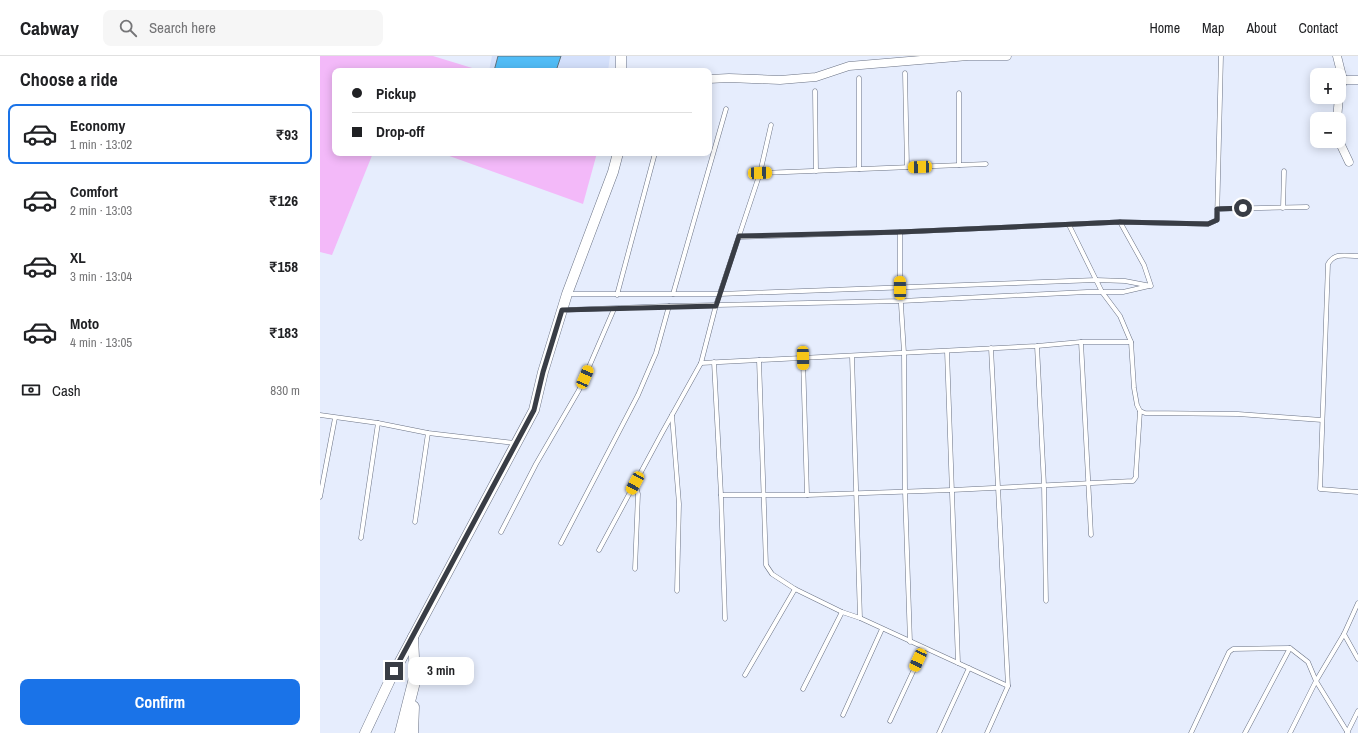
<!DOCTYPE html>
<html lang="en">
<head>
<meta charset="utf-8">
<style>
	:root { --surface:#fff; --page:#f6f6f6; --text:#202124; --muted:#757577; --line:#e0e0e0; --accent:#1a73e8 }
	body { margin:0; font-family:"Archivo Narrow",sans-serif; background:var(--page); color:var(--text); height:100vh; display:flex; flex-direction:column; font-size:15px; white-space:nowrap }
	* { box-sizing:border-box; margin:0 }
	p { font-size:13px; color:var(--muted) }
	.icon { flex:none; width:22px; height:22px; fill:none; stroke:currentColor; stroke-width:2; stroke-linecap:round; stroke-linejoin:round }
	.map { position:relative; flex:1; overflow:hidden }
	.panel { display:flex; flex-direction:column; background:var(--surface); width:320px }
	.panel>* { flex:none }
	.banner { position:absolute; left:12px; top:12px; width:380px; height:88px; border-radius:8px; box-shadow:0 2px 10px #0003; display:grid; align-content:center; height:88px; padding:0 20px; background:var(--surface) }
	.fabs { position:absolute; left:990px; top:12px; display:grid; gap:8px }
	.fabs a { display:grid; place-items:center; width:36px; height:36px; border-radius:8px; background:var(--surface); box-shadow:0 2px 10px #0003; font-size:20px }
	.end { position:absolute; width:18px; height:18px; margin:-9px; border:5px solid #393d45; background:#fff; box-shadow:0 0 0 2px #fff }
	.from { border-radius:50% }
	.bubble { position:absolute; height:28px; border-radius:8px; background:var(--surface); box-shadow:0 2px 10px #0003; font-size:13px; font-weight:800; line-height:28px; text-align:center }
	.car { position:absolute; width:12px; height:24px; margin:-12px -6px; border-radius:5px; box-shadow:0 0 3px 1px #0007; background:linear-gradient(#f5c518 24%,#345 0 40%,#f5c518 0 76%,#345 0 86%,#f5c518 0) }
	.banner b { display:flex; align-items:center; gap:14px; height:38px; font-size:15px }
	.banner b+b { border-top:1px solid var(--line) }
	.banner i { width:10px; height:10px; background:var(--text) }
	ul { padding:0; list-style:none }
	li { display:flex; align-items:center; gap:12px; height:60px; margin:0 8px 6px; padding:0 12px; border:2px solid transparent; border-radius:8px }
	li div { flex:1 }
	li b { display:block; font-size:15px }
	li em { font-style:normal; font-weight:800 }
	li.on { border-color:var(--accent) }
	li>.icon { width:36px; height:36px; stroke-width:1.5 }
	h2 { padding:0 20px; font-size:18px; line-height:48px }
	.pay { display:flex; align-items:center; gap:10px; height:44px; padding:0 20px; font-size:15px }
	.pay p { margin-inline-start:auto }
	.cta { display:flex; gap:8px; margin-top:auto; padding:8px 20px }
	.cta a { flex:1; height:46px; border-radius:8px; background:var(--accent); color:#fff; font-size:16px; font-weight:800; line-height:46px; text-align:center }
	header { display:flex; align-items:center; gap:24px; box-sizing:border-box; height:56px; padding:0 20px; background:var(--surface); border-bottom:1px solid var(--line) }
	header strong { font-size:19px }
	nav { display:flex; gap:22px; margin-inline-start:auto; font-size:14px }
	.search { width:280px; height:36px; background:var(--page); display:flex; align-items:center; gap:10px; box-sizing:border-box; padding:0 14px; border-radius:8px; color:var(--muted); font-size:15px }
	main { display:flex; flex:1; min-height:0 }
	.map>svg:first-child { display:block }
</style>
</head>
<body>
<header>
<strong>Cabway</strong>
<div class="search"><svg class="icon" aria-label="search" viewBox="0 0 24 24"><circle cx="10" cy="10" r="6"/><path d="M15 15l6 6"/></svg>Search here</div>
<nav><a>Home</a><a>Map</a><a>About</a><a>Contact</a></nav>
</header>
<main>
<section class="panel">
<h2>Choose a ride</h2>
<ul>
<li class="on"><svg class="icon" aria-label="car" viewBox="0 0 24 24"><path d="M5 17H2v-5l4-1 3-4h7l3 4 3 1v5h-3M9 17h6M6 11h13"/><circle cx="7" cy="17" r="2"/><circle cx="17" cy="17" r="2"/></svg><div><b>Economy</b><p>1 min · 13:02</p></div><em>₹93</em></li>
<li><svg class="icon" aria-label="car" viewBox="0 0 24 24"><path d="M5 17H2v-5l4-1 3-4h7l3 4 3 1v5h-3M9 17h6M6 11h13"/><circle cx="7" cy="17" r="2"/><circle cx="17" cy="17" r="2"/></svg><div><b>Comfort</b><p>2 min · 13:03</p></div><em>₹126</em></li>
<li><svg class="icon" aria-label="car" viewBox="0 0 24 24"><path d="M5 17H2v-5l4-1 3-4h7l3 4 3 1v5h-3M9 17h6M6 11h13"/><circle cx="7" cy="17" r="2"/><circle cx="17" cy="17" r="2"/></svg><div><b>XL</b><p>3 min · 13:04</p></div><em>₹158</em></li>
<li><svg class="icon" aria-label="car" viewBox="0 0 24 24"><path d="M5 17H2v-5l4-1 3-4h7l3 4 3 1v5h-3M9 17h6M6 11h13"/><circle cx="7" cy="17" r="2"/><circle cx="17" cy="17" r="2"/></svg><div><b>Moto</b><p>4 min · 13:05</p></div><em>₹183</em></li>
</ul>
<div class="pay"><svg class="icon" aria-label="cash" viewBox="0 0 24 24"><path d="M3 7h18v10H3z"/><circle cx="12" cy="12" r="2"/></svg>Cash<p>830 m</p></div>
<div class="cta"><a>Confirm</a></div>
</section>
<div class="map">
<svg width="1038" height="677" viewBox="0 0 1038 677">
	<rect width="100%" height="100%" fill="#e6edfd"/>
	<polygon fill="#d4e0fb" points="172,0 290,0 288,15 169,15"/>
	<g fill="#f3b9f9">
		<polygon points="0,0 113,0 162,15 15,15 15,97 53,97 12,199 0,196"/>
		<polygon points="121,97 277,97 263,148"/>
	</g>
	<polygon fill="#51bcf6" stroke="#5e717c" points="178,0 241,0 236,15 174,15"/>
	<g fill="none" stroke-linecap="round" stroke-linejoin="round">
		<g stroke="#6a7284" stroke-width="5">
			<g id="service">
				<polyline points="585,17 587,111"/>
				<polyline points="539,22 539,113"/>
				<polyline points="495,35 496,115"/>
				<polyline points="639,37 639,109"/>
				<polyline points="440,117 451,69"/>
				<polyline points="963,152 964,115"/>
				<polyline points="897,153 987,151"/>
				<polyline points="749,169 782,236 800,260 811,286 814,332 817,349 820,355 825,357 918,358 1002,364"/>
				<polyline points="580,176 580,232 584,297 585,435 590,586"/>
				<polyline points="419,181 580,176 800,166 888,168 897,164 901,0"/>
				<path d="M1038,200C1025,200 1015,196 1008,208L1000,433L1038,436"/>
				<polyline points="247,238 400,238 776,224 805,225 831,230 824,209 800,166"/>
				<polyline points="353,238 406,53"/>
				<polyline points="297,239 335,97"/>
				<polyline points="243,254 349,250 581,245 767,236 803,236 829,230"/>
				<polyline points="761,286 771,479"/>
				<polyline points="717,290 724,429 726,545"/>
				<polyline points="627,295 638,607"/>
				<polyline points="532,300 540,562"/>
				<polyline points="483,302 487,439"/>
				<polyline points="439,304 446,509 452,518 475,533 522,556 540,562 688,630"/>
				<polyline points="394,306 401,439 487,439 632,434 813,425 816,421 816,416 820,355"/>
				<polyline points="381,307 396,249 440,117 666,108"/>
				<polyline points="0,359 58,367 108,377 195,387"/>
				<polyline points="352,359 359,448 357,535"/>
				<polyline points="401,439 405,563"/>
				<polyline points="0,441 15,362"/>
				<polyline points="95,466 108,377"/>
				<polyline points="181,476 216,408 259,334 294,253"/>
				<polyline points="41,482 58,367"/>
				<polyline points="241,487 318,339 336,297 349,250"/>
				<polyline points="279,494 342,377 381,307 717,290 761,286 811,286"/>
				<polyline points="315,513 318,438 315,427"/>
				<polyline points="1024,578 1038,603"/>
				<polyline points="425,619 475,533"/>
				<polyline points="483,633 522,556"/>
				<polyline points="523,659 562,573"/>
				<polyline points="570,665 604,592"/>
				<polyline points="619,677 649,612"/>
				<polyline points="667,677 688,630 671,292"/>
				<polyline points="871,677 909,596 913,593 970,592 988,606 996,625 1028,677"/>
				<polyline points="925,677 970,592"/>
				<polyline points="970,677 996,625 1024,578 1038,547"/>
				<polyline points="1027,677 1038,655"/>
			</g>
		</g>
		<g stroke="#6a7284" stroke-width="9">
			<g id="minor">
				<polyline points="1017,0 1023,24 1019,40"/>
				<polyline points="389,23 409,22 460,24 496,21 529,10 648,0 687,0"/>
				<polyline points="1023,24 1038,24"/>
				<polyline points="1017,63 1019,41"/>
				<polyline points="1019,85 1029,106"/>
			</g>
		</g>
		<g stroke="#6a7284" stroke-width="11">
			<g id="tertiary">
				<polyline points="301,0 301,15"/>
				<polyline points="93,581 95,622"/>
				<polyline points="45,677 69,626 214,354 223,316 247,238 293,116 298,97"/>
			</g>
		</g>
		<g stroke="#6a7284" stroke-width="13">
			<g id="secondary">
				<polyline points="81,677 95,622"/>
				<polyline points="92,677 93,651"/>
			</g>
		</g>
		<use href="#service" stroke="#fff" stroke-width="4"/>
		<use href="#minor" stroke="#fff" stroke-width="8"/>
		<use href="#tertiary" stroke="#fff" stroke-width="10"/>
		<use href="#secondary" stroke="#fff" stroke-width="12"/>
	</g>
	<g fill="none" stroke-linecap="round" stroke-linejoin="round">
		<polyline stroke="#393d45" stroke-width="5" points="74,615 214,354 223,316 242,254 396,250 419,180 580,176 800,166 888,168 897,164 897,153 923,152"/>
	</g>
</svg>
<div class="fabs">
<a>+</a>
<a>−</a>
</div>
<i class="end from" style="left:923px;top:152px"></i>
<i class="end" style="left:74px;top:615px"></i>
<div class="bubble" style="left:88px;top:601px;width:66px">3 min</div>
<i class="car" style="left:600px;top:111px;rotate:268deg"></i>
<i class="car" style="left:440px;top:117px;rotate:88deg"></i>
<i class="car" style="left:580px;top:232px;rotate:359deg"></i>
<i class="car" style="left:483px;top:302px;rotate:179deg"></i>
<i class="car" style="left:265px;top:321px;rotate:23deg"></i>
<i class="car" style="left:315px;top:427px;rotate:208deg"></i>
<i class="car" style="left:598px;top:604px;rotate:205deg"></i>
<div class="banner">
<b><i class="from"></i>Pickup</b>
<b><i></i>Drop-off</b>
</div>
</div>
</main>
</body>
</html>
